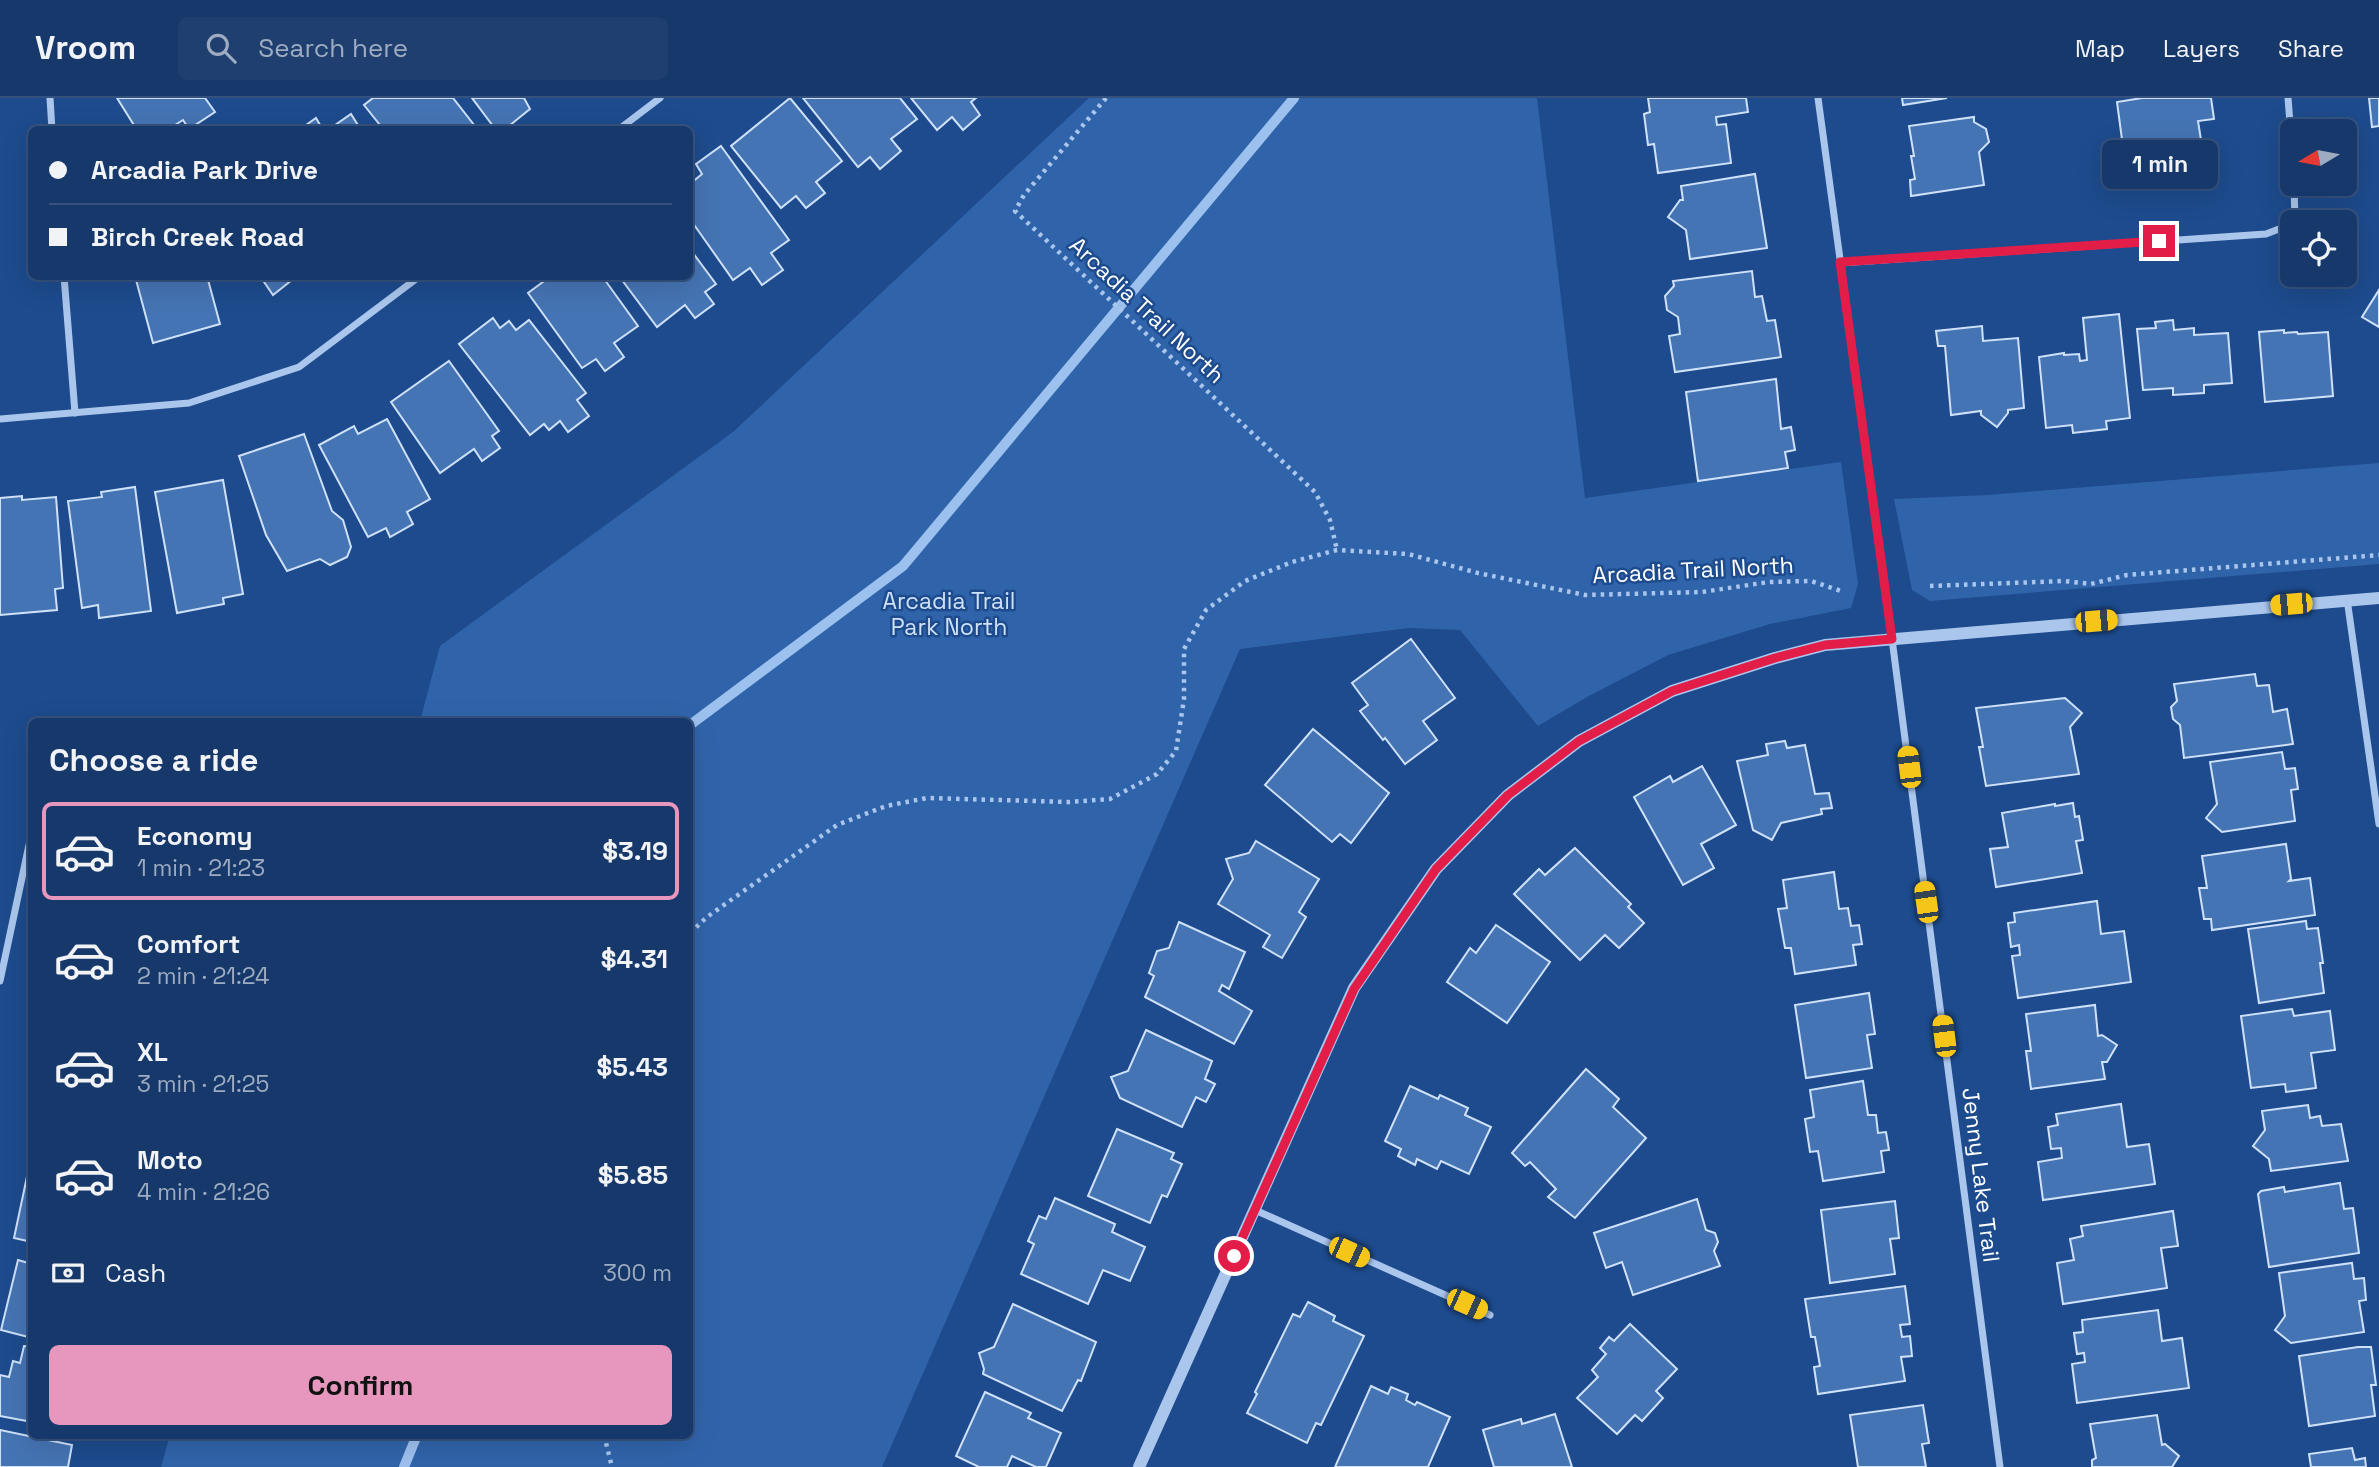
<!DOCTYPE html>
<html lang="en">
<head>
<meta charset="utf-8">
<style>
	:root { --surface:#16386a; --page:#1f3f70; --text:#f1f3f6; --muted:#9eacc1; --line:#35527e; --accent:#e797bd }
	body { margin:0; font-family:"Space Grotesk",sans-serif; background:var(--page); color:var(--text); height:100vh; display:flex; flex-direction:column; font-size:26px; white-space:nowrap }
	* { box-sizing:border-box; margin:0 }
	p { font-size:23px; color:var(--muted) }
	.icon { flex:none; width:38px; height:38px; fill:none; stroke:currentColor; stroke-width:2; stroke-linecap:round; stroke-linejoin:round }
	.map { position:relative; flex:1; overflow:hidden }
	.panel { position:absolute; left:28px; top:620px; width:665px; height:721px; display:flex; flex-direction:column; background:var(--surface); border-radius:10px; box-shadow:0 7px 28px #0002,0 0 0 2px var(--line) }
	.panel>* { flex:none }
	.guide { position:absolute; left:28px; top:28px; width:665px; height:154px; border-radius:10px; box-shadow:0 7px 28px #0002,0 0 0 2px var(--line); display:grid; align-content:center; height:154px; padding:0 21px; background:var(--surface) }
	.needle { width:46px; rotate:260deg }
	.tools { position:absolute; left:2280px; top:21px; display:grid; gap:14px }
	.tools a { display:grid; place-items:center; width:77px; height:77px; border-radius:10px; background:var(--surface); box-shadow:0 7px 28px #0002,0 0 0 2px var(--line); font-size:35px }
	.end { position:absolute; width:32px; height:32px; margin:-16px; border:9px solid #e11d48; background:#fff; box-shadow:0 0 0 4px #fff }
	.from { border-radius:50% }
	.bubble { position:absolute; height:49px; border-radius:10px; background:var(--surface); box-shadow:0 7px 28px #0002,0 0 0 2px var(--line); font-size:23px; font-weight:700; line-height:49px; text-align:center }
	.car { position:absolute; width:21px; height:42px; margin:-21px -10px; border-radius:9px; box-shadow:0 0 5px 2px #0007; background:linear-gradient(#f5c518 24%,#345 0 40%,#f5c518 0 76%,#345 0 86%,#f5c518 0) }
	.guide b { display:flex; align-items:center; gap:24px; height:66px; font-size:26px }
	.guide b+b { border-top:2px solid var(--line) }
	.guide i { width:18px; height:18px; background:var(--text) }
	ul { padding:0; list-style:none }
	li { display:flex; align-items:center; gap:21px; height:98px; margin:0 14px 10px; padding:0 7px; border:4px solid transparent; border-radius:10px }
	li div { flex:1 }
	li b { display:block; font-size:26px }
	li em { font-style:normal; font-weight:700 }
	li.selected { border-color:var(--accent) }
	li>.icon { width:63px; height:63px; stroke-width:1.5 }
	h2 { padding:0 21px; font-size:32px; line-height:84px }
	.pay { display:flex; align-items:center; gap:18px; height:77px; padding:0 21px; font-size:26px }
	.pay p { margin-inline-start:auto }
	.primary-button { display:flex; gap:14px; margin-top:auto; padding:14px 21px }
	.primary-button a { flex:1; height:80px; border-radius:10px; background:var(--accent); color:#111; font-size:28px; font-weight:700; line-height:80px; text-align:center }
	header { display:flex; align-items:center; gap:42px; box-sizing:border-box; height:98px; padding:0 35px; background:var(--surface); border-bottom:2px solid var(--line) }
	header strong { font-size:33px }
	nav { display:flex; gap:38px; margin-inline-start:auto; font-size:24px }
	.search { width:490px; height:63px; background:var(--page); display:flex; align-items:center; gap:18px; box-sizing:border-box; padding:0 24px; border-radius:10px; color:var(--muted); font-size:26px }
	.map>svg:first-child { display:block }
</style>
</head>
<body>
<header>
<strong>Vroom</strong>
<div class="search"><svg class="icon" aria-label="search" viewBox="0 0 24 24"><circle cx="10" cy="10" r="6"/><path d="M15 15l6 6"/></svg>Search here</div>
<nav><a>Map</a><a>Layers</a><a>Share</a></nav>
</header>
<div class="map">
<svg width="2379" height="1369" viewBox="0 0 2379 1369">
	<rect width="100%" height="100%" fill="#1d4b8d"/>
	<g fill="#3064aa">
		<polygon points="1089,0 1537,0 1585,400 1841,364 1858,486 1851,510 1770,526 1668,557 1587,599 1538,628 1460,532 1409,530 1240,551 882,1369 161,1369 170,1337 690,1337 690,623 420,623 440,548 733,334"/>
		<polygon points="2379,365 2379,466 1930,503 1912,492 1894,401 1988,397"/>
	</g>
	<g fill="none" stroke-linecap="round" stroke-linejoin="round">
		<g stroke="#9dc1ef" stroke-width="10">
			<polyline points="690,627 903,468 1294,0"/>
			<polyline points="404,1369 417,1337"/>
		</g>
	</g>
	<g fill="#4574b4" stroke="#cfe1f9" stroke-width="2">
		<polygon points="117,0 205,0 215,14 189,31 183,22 167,32 137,32"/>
		<polygon points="373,0 453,0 478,32 384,32 364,7"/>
		<polygon points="472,0 524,0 530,11 504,32 496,32"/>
		<polygon points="790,0 842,63 816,84 825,95 806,110 796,98 781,110 731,48"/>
		<polygon points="803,0 900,0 917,21 891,41 901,53 880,71 870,59 858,69"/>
		<polygon points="911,0 976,0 971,4 980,17 963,32 952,19 937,32"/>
		<polygon points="1648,0 1746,0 1748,14 1716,19 1717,27 1726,26 1731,65 1658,75 1654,46 1648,47 1644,16 1650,14"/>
		<polygon points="1902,0 1947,0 1903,7"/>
		<polygon points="2142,0 2211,0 2214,21 2198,23 2201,42 2197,43 2201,69 2127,79 2117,4"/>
		<polygon points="2369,0 2379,0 2379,28 2372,29"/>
		<polygon points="351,16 361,32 328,32"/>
		<polygon points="1974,19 1974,24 1986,31 1989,44 1979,54 1984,87 1911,98 1910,82 1915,81 1911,58 1914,58 1909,28"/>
		<polygon points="316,20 323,32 299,32"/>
		<polygon points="721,48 789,142 771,155 783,172 762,187 750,170 733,182 690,121 690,86 702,76 696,66"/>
		<polygon points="1755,76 1767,150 1690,161 1686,132 1668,119 1680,102 1683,102 1681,88"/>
		<polygon points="690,151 716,186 705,194 714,206 695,220 685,207 657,229 619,178 690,178"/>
		<polygon points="1752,173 1755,199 1762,198 1767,223 1775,222 1781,259 1675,274 1669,238 1680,236 1678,219 1667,212 1665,198 1674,188 1673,183"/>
		<polygon points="135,178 207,178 220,226 153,245"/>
		<polygon points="260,178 297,178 273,197"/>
		<polygon points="551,178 602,178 638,228 614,245 624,259 605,273 596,261 582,270 528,195"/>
		<polygon points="2379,192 2379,229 2362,219"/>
		<polygon points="2119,216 2130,320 2106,323 2107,331 2073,335 2072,327 2046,330 2039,259 2064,255 2064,257 2079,256 2080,263 2087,262 2083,220"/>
		<polygon points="493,220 500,230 509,223 516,232 529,222 586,295 577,302 589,318 568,334 560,323 549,332 544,326 530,337 459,246"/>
		<polygon points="2173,222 2174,232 2194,230 2194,237 2228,235 2232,285 2204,287 2204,295 2173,297 2173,290 2143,292 2137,231 2156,230 2155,224"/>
		<polygon points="1982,228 1983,243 2018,240 2024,310 2008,312 2008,315 1997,329 1981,317 1981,313 1951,317 1945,248 1938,248 1936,233"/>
		<polygon points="2284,232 2284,235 2297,234 2298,236 2328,234 2333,298 2265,304 2259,234"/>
		<polygon points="449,263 499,333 492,338 500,350 482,363 474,351 440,375 391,304"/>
		<polygon points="1776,281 1781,331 1791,329 1795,352 1785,354 1788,370 1698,383 1686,294"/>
		<polygon points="387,321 430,401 407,414 413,426 390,439 386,430 368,439 319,347 354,328 358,336"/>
		<polygon points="304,336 332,413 343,422 351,449 347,459 330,467 320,461 287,473 266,437 239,358"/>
		<polygon points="223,382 243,496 223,500 224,506 177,515 155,394"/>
		<polygon points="135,389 151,513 99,520 98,507 82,510 68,403 102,399 101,394"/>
		<polygon points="22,398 22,402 56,399 63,490 55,491 57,512 0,517 0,400"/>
		<polygon points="1411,541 1455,600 1423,623 1437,642 1405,666 1385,640 1383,642 1360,613 1368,607 1352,585"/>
		<polygon points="2255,576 2257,588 2269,587 2273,614 2287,611 2293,646 2184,660 2180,627 2173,621 2171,609 2177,603 2174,586"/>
		<polygon points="2065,600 2082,615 2070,629 2079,676 1986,688 1979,649 1983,649 1976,610"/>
		<polygon points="1313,631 1389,695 1351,745 1340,736 1332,744 1265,687"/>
		<polygon points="1785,643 1787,650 1805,647 1815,696 1829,695 1832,710 1821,711 1822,716 1781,725 1772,742 1753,732 1737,663 1768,657 1766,646"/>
		<polygon points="2282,654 2285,671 2295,670 2298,691 2291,692 2295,723 2222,734 2206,720 2217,706 2210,664"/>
		<polygon points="1702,668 1736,727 1701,746 1714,770 1683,787 1634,699 1670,678 1673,684"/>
		<polygon points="2073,705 2075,719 2079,718 2083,742 2076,743 2082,775 1996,789 1990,751 2008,749 2002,715 2055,706 2055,708"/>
		<polygon points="1256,743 1319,781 1299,814 1306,819 1282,860 1263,849 1270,837 1218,806 1233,781 1226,761 1249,755"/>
		<polygon points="2286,746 2291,781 2289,783 2310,780 2315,817 2212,832 2211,821 2204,821 2199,790 2207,790 2202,758"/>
		<polygon points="1575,750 1631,806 1628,809 1644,825 1619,850 1605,837 1580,862 1514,796 1539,771 1545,777"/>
		<polygon points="1834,774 1839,811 1848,810 1851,828 1859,827 1862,846 1853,847 1856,867 1795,876 1791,850 1785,850 1778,811 1787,810 1783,782"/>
		<polygon points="2097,803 2101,836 2124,833 2131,884 2018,900 2012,858 2020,857 2019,847 2011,849 2008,825 2015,824 2014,815"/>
		<polygon points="2306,823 2307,831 2318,830 2323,865 2320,865 2324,895 2259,905 2248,831"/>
		<polygon points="1179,824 1245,854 1229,891 1222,887 1219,893 1252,913 1234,946 1145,899 1154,878 1149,875 1157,853 1169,850"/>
		<polygon points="1496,827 1550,864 1507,925 1447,884 1470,850 1476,855"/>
		<polygon points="1869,895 1875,936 1867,937 1872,970 1806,980 1795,907"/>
		<polygon points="2095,907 2098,938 2102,937 2117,947 2107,964 2102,964 2105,981 2031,991 2026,953 2031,953 2026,916"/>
		<polygon points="2292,911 2294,918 2330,913 2335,952 2311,955 2316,990 2286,994 2285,986 2251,990 2241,918"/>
		<polygon points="1146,932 1212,963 1205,981 1215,986 1206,1004 1196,999 1182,1029 1120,1000 1111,979 1128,973"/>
		<polygon points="1586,971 1619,1001 1613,1009 1646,1040 1575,1120 1548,1099 1556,1091 1530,1064 1525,1068 1512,1055"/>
		<polygon points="1863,983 1868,1017 1876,1017 1878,1035 1886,1034 1889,1052 1881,1053 1884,1074 1823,1083 1818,1053 1810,1054 1805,1021 1814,1019 1810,992"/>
		<polygon points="1410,988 1438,1001 1440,997 1468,1010 1465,1017 1491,1029 1469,1076 1441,1063 1437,1071 1417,1061 1415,1067 1398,1058 1401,1051 1385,1043"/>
		<polygon points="2121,1006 2127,1049 2149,1046 2155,1086 2043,1102 2038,1064 2062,1060 2061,1050 2051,1051 2048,1029 2058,1027 2056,1016"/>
		<polygon points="2308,1007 2310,1020 2320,1018 2322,1028 2341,1026 2348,1063 2271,1073 2269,1061 2253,1048 2265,1032 2262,1013"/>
		<polygon points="1117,1031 1174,1055 1171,1061 1182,1066 1167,1099 1162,1097 1150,1125 1088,1098"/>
		<polygon points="29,1069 32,1070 32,1144 14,1140"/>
		<polygon points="2340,1085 2344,1111 2353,1110 2359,1155 2269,1169 2258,1096 2261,1093 2284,1089 2285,1094"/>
		<polygon points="1055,1100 1115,1126 1112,1134 1145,1149 1130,1183 1103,1172 1088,1206 1021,1176 1034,1146 1028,1143 1039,1118 1046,1121"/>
		<polygon points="1697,1101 1706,1132 1715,1135 1718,1144 1714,1153 1720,1168 1633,1197 1622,1164 1606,1170 1594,1135"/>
		<polygon points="1895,1103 1899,1140 1890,1141 1895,1176 1830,1185 1821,1112"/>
		<polygon points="2173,1113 2178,1148 2161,1150 2167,1190 2063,1206 2057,1165 2074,1162 2070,1141 2083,1138 2081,1128"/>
		<polygon points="18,1162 32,1166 32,1240 1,1232"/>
		<polygon points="2352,1165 2354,1181 2364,1180 2366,1202 2359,1203 2364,1234 2291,1245 2275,1232 2285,1218 2279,1175"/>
		<polygon points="1905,1188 1910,1226 1900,1227 1902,1239 1910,1238 1912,1258 1901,1259 1905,1283 1818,1296 1814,1269 1820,1268 1815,1239 1811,1239 1805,1201"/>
		<polygon points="1308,1204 1335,1218 1333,1223 1364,1238 1321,1327 1316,1325 1307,1345 1247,1315 1257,1296 1255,1294 1293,1216 1300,1219"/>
		<polygon points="1013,1206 1096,1244 1081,1283 1078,1282 1062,1313 983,1276 984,1271 979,1255 994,1249"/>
		<polygon points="2158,1212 2162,1243 2182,1240 2189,1290 2077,1305 2072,1266 2085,1264 2084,1255 2077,1256 2074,1235 2083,1234 2082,1222"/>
		<polygon points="1630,1226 1677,1271 1656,1293 1663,1300 1642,1323 1635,1317 1617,1336 1577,1300 1598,1279 1592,1272 1606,1256 1600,1250 1609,1239 1614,1243"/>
		<polygon points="24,1248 32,1249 32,1324 0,1318 0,1277 9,1279 13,1263 20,1265"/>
		<polygon points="2358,1249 2371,1249 2376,1287 2371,1287 2375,1318 2309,1328 2299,1258"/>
		<polygon points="1371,1288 1388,1296 1391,1289 1408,1296 1406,1302 1415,1307 1417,1304 1450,1319 1428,1369 1335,1369"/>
		<polygon points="985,1294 1031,1315 1028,1320 1061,1335 1046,1369 1036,1369 1012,1358 1007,1369 979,1369 956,1358"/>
		<polygon points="1923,1307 1929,1345 1922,1346 1926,1369 1858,1369 1850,1317"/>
		<polygon points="1555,1316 1572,1369 1494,1369 1483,1332 1521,1321 1522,1326"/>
		<polygon points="2157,1317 2162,1347 2165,1346 2179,1358 2172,1369 2092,1369 2092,1362 2096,1360 2090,1326"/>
		<polygon points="0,1332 72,1347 68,1369 0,1369"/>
		<polygon points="2352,1350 2355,1362 2365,1360 2366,1369 2311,1369 2309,1356"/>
	</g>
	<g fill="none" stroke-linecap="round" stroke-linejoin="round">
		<g stroke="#aac6ed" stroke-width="4.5" stroke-dasharray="3.5 5" stroke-linecap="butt">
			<polyline points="1106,0 1024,97 1015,113 1315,394 1330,422 1337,452"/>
			<polyline points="1930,488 2064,483 2091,486 2127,477 2379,457"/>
			<polyline points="690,835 707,819 837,727 886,708 927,700 1069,704 1110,701 1157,676 1176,653 1184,601 1184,551 1206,512 1245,483 1292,464 1337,452 1408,456 1478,475 1585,497 1702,494 1769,484 1811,483 1844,494"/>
			<polyline points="604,1337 612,1369"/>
		</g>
		<g stroke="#aac6ed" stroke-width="7">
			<polyline points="50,0 52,32"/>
			<polyline points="1818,0 1892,541 2000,1369"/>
			<polyline points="2288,0 2292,50"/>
			<polyline points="618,32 660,0"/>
			<polyline points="2294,86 2295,124"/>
			<polyline points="1840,165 2266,136 2292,126"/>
			<polyline points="64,178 75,315"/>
			<polyline points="0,321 189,305 299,269 420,178"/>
			<polyline points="2347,501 2379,726"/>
			<polyline points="0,883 29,747"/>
			<polyline points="1255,1112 1490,1217"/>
		</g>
		<polyline stroke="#aac6ed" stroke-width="12" points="1139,1369 1354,890 1436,771 1508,697 1579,643 1672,593 1775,560 1825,547 2379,500"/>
	</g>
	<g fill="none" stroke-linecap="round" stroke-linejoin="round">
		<polyline stroke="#e11d48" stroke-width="9" points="1234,1158 1354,891 1436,771 1508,697 1579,643 1672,593 1775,560 1825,547 1892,541 1840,164 2159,143"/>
	</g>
	<g text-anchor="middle" stroke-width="5" stroke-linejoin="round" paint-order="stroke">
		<g font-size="23" fill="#fff" stroke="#1d4b8d">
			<text transform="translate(1147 212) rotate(43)" y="8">Arcadia Trail North</text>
			<text transform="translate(1693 472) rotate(-3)" y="8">Arcadia Trail North</text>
			<text transform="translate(1981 1077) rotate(83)" y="8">Jenny Lake Trail</text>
		</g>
		<g font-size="23" fill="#cfe1f9" stroke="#1d4b8d">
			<text x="949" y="511">Arcadia Trail<tspan x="949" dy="26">Park North</tspan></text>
		</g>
	</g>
</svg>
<div class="tools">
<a><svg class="needle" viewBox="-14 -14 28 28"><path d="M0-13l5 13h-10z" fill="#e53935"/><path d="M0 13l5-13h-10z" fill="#9eacc1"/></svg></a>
<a><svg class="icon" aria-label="locate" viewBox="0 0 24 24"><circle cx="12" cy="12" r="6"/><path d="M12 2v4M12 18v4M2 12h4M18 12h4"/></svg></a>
</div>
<i class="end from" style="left:1234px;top:1158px"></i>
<i class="end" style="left:2159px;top:143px"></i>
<div class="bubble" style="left:2102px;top:42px;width:116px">1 min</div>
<i class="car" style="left:2291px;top:506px;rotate:265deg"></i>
<i class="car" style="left:2096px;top:523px;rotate:85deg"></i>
<i class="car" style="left:1909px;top:669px;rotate:353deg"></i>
<i class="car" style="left:1926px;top:804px;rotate:352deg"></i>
<i class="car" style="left:1944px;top:938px;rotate:353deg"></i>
<i class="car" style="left:1349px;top:1154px;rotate:114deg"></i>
<i class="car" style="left:1467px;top:1206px;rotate:114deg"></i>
<div class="guide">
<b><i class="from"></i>Arcadia Park Drive</b>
<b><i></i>Birch Creek Road</b>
</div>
<section class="panel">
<h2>Choose a ride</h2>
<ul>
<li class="selected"><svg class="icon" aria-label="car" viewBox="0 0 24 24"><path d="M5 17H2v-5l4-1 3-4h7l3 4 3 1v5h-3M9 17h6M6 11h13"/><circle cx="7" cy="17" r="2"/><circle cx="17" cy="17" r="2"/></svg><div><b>Economy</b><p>1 min · 21:23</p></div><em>$3.19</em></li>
<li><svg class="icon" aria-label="car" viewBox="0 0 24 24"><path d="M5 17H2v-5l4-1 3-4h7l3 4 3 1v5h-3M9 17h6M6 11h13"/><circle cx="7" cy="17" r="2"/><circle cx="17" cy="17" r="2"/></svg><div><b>Comfort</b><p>2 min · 21:24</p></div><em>$4.31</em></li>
<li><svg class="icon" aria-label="car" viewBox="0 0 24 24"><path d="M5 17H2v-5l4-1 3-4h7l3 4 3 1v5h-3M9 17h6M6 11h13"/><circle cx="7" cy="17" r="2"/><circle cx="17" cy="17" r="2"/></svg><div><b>XL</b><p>3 min · 21:25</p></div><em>$5.43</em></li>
<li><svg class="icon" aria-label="car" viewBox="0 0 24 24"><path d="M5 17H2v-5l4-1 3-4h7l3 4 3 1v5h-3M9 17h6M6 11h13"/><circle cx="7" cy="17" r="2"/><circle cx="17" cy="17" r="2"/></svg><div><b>Moto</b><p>4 min · 21:26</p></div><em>$5.85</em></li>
</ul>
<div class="pay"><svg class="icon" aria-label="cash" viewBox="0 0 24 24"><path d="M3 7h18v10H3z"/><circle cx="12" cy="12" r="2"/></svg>Cash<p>300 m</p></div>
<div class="primary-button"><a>Confirm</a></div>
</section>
</div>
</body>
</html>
